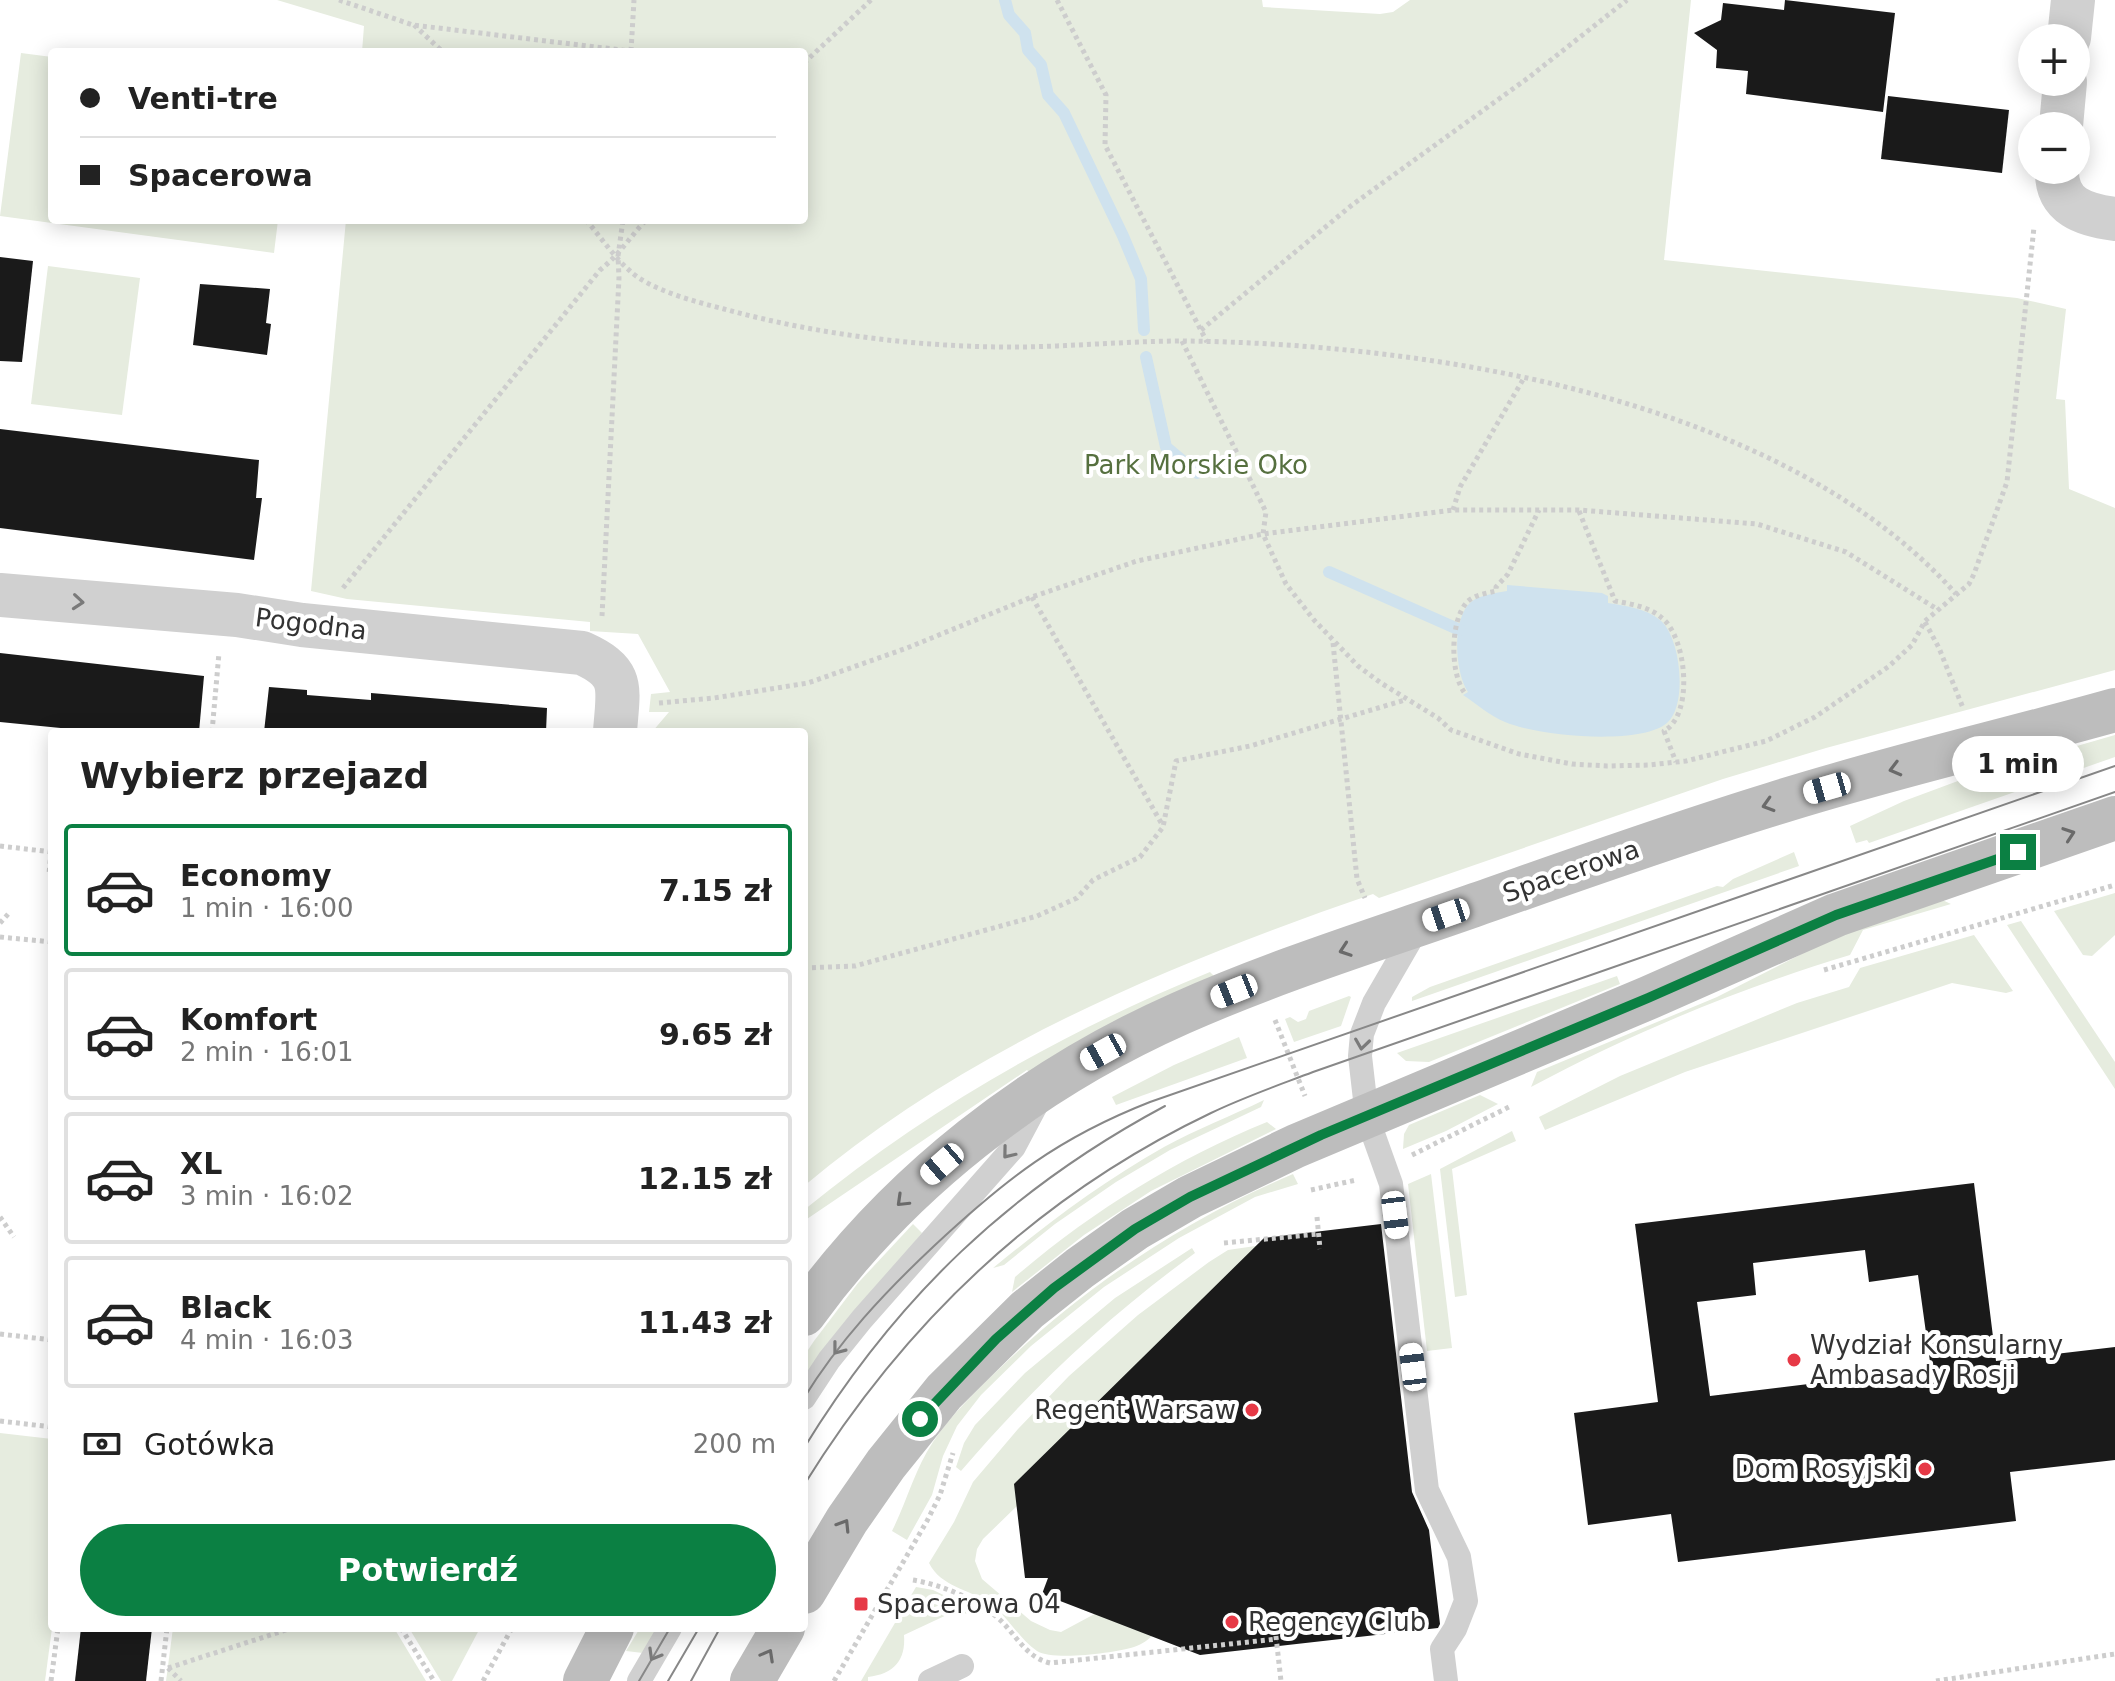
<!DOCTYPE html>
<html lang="pl">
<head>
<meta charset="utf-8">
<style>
	:root { --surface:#fff; --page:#f2f2f2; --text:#222; --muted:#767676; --line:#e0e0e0; --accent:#0b8043 }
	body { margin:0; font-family:"DejaVu Sans",sans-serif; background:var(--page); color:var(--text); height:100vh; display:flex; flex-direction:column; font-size:30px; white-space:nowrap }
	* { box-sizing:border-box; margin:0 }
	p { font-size:26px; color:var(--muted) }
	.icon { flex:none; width:44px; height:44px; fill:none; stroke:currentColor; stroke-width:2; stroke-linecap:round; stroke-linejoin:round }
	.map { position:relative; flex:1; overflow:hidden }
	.details { position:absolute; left:48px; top:728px; width:760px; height:904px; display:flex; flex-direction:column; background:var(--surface); border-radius:8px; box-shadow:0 4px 20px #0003 }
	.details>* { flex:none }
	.banner { position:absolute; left:48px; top:48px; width:760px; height:176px; border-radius:8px; box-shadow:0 4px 20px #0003; display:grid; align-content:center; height:176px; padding:0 32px; background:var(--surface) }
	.buttons { position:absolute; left:2018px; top:24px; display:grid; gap:16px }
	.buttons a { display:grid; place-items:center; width:72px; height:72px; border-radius:50%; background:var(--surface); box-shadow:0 4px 20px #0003; font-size:40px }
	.end { position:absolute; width:36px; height:36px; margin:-18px; border:10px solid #0b8043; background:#fff; box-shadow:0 0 0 4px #fff }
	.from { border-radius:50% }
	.bubble { position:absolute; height:56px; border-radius:28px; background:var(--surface); box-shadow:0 4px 20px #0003; font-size:26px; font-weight:700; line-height:56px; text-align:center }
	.car { position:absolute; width:24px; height:48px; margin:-24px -12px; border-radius:10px; box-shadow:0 0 6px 2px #0007; background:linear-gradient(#fff 24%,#345 0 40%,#fff 0 76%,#345 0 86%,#fff 0) }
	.banner b { display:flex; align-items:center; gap:28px; height:76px; font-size:30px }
	.banner b+b { border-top:2px solid var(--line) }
	.banner i { width:20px; height:20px; background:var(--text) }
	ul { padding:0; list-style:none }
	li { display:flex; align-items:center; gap:24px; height:132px; margin:0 16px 12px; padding:0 16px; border:4px solid var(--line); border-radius:8px }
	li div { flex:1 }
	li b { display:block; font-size:30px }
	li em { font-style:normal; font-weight:700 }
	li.selected { border-color:var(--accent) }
	li>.icon { width:72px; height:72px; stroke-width:1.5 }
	h2 { padding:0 32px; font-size:36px; line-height:96px }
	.pay { display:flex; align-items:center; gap:20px; height:88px; padding:0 32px; font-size:30px }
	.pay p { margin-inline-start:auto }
	.cta { display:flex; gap:16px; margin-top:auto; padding:16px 32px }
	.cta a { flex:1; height:92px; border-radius:48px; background:var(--accent); color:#fff; font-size:32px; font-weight:700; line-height:92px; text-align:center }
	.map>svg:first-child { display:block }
</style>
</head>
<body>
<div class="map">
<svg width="2115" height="1681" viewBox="0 0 2115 1681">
	<rect width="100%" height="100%" fill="#fff"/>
	<g fill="#e6ecdf">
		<path d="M277,0H1262L1263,7L1380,14L1393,12L1410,0H1691L1664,260L2017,298L2066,309L2056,399L2065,400L2069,489L2115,508V670L1826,748L1723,779L1379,898L1373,894C1170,964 970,1046 804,1186V732H652L669,712H649L651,694L670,692L638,634L590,631V622L347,599L311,591L346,220H804V52H362L364,26Z"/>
		<polygon points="21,53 52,57 52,220 278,220 274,253 0,216"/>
		<polygon points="48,266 140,278 122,415 31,404"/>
		<polygon points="2115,735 2115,757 1869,843 1867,840 1856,843 1850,826 1904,801 1966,778"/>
		<polygon points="1794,852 1799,866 1412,1001 1412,997 1430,987 1717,886 1723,887 1733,879"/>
		<polygon points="2115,893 2115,935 2092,956 2083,955 2054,911"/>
		<path d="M1938,898L1951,904L1863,930L1850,955C1740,988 1632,1033 1531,1087L1537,1072L1717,997L1841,934Z"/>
		<polygon points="2021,921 2115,1062 2115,1089 2007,925"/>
		<polygon points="1974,935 2013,991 2006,993 1952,983 1685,1072 1545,1130 1539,1117 1620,1076 1797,1003 1849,987 1860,968"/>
		<path d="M1210,972L1215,977L1030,1073L1027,1070L804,1221V1210C929,1108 1061,1033 1210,972Z"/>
		<polygon points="1617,976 1620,984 1429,1062 1406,1061 1397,1053"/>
		<polygon points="1349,996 1351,997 1341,1026 1294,1042 1285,1019 1290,1017 1298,1022 1306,1019 1309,1011"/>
		<polygon points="1239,1037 1247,1058 1116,1105 1112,1097 1174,1065"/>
		<polygon points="1480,1095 1498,1104 1446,1131 1403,1149 1404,1134 1409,1125"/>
		<path d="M1264,1100L1261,1107L1170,1150L1116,1182L1055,1224L1004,1265L993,1268C1048,1223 1102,1182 1164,1147C1197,1129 1231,1116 1264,1100Z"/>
		<path d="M1267,1122L1276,1129L1151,1191L1084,1235L1012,1292L1015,1277C1091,1212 1174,1160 1267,1122Z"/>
		<polygon points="1512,1131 1516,1141 1452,1169 1467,1295 1455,1297 1440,1169"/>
		<path d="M1293,1174L1298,1184L1255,1197L1179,1238L1104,1287L1031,1346L981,1395L957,1426L943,1456L932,1495L907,1540L892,1531C907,1501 915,1469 933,1442C951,1415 976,1391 999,1369C1085,1286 1183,1221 1293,1174Z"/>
		<polygon points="1431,1174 1452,1348 1427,1351 1408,1184"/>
		<polygon points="913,1224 922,1233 804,1378 804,1356 814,1341 858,1283"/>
		<path d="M1262,1245L1047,1477L983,1539L977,1549L975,1561L982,1579L1031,1621L1050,1630L1061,1632L1102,1610L1155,1633C1148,1640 1143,1644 1134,1647C1115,1653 1053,1661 1037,1651C1018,1638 1008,1616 989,1603C969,1589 941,1587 929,1563L954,1522L973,1482L1018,1429L1069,1376L1138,1315L1209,1262L1228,1250Z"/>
		<path d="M1192,1248L1195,1253C1107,1317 1031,1389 961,1471L956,1467L964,1443L975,1425L1025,1373L1115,1298Z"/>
		<polygon points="0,1433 52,1439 52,1628 45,1681 0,1681"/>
		<path d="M916,1587L933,1590L983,1614L951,1613L904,1635C906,1660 894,1674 868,1677V1681H861Z"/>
		<polygon points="173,1628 394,1628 426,1681 166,1681"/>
		<polygon points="409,1628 480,1628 452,1681 441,1681"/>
		<polygon points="640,1628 658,1628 643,1653 626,1651"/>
	</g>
	<path fill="#cfe2ee" d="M1507,585L1602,593L1608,596V603C1625,606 1646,608 1660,620C1681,637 1688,705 1667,723C1640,746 1537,736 1505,722C1490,716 1477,704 1463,695L1468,692C1455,673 1451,619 1471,602C1480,595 1496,593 1507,591Z"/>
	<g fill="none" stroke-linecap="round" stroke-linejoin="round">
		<g stroke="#cfe2ee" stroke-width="12">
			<polyline points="1005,0 1009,15 1025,33 1028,50 1041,65 1048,95 1064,113 1123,236 1141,279 1144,330"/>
			<polyline points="1146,357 1166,447 1197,473"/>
			<polyline points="1329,572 1460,630"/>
		</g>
	</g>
	<g fill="#1a1a1a" fill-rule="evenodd">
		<polygon points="1785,0 1895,13 1883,112 1746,94 1748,71 1716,68 1717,50 1694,33 1721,20 1723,3 1784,10"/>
		<polygon points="1888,96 2009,110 2002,173 1881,159"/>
		<polygon points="0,257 33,261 22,362 0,361"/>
		<polygon points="200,284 270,289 266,323 271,324 267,355 193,345"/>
		<polygon points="0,429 259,460 256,498 262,498 254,560 0,528"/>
		<polygon points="0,653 204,676 199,732 101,732 0,722"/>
		<polygon points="269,687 307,690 307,695 371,700 371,693 547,708 546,732 264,732"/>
		<path d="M1974,1183L1996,1361L2115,1347V1460L2010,1472L2016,1521L1678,1562L1671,1514L1588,1525L1574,1413L1658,1402L1635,1224ZM1865,1250L1869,1282L1918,1275L1931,1369L1710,1396L1697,1302L1756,1295L1753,1263Z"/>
		<polygon points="1381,1224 1412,1492 1429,1530 1440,1624 1438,1628 1200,1655 1042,1594 1048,1578 1025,1578 1014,1484 1264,1238"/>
		<polygon points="81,1628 152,1628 146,1681 75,1681"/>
	</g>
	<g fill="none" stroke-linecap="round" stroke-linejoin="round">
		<g stroke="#cdcdcd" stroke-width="5" stroke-dasharray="4 4" stroke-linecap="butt">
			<polyline points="339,0 413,25 638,52"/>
			<polyline points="1057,0 1106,95 1105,145 1207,342"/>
			<polyline points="414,25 443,52"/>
			<polyline points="631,51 634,0"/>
			<polyline points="804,63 871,0"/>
			<path d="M586,220C600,236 613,256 629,270C649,290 697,302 724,309C819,335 923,348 1023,347C1077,346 1131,341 1185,341C1433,344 1783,399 1956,594"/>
			<polyline points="1201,330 1352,205 1528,78 1627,0"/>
			<polyline points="1182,341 1266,512 1263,534 1286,584 1314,620 1358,666 1381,683 1438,718 1451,730 1519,754 1572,764 1607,766 1649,765 1686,761 1766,741 1815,717 1888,667 1912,645 1925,621 1969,584 1974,574 2007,482 2034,227"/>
			<polyline points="1453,510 1460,487 1524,378"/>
			<path d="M1579,511L1615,601C1631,604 1650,607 1662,618C1687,638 1694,715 1664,731L1676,762"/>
			<path d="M343,588L600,270C619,255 630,237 646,220"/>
			<polyline points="1032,597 1163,826"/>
			<polyline points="602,616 619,278 618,256 623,220"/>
			<polyline points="1925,622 1939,648 1963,708"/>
			<polyline points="1333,643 1357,879 1365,898"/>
			<path d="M1464,692C1450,672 1450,621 1467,602C1474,595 1487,593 1496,591V587L1508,574L1539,510"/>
			<polyline points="659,703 714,698 808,683 907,648 1032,597 1137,561 1263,534 1453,510 1579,510 1757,524 1846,552 1937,609"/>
			<polyline points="212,732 219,653"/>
			<polyline points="0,846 52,852"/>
			<polyline points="51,852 49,874 52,878"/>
			<polyline points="0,923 10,912"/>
			<polyline points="0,937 52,942"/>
			<polyline points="804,968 855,966 1037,916 1077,898 1093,880 1140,857 1163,827 1176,761 1250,746 1405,700"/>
			<polyline points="1824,970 2115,885"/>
			<polyline points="1275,1020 1305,1096"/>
			<polyline points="1412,1155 1511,1106"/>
			<polyline points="1311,1190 1356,1180"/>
			<polyline points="0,1217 14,1237"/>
			<polyline points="1317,1217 1320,1249"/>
			<polyline points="1224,1243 1318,1234"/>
			<polyline points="0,1334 52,1340"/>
			<polyline points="0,1421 52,1427"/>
			<path d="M913,1580C942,1585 976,1599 998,1618C1016,1634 1025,1657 1050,1663L1277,1639"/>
			<polyline points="401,1628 434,1681"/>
			<polyline points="1275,1628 1281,1681"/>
			<polyline points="168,1668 292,1628"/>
			<polyline points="168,1668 181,1681"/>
			<polyline points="51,1681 58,1628"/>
			<polyline points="161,1681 167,1628"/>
			<polyline points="483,1681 512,1628"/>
			<polyline points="834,1681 927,1521 940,1495 953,1453"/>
			<polyline points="1936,1681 2115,1654"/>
		</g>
		<g stroke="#d0d0d0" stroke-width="24">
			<polyline points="1418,927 1374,1003 1362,1034 1360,1056 1367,1117 1391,1184 1427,1490 1459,1557 1466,1601 1455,1629 1442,1649 1446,1681"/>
			<polyline points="804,1398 829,1360 862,1319 1014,1147 1040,1098"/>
			<polyline points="639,1681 670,1628"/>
			<polyline points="930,1681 962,1666"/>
		</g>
		<g stroke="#d0d0d0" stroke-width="44">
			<polyline points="2069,38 2073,0"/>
			<polyline points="2061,126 2065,82"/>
			<path d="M2057,170C2056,207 2085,215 2115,219"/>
			<path d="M0,595L237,615L302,625L582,653C626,673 618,688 615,732"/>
		</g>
		<g stroke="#bdbdbd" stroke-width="44">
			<path d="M804,1314C899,1182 1032,1079 1181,1013C1275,971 1375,940 1472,906C1572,871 1672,835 1773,804C1886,768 2001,742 2115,710"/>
			<polyline points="804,1592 847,1520 886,1464 944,1392 1027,1310 1080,1268 1135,1229 1190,1197 1296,1146 1648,998 1836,915 2115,818"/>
			<polyline points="585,1681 612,1628"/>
			<polyline points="752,1681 783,1628"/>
		</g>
		<g stroke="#888" stroke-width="2">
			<path d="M804,1398C839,1341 885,1292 934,1246C1006,1179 1058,1138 1150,1102L2115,766"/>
			<path d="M804,1448C896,1298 1010,1189 1165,1106"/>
			<path d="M804,1485C905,1322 1037,1196 1211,1113C1244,1097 1279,1085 1313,1072L2115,792"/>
			<polyline points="639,1681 670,1628"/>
			<polyline points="668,1681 699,1628"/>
			<polyline points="691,1681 720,1628"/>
		</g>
	</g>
	<defs><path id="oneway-chevron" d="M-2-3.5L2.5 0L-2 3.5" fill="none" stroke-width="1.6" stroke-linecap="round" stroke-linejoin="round" transform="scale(2)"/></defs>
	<g stroke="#7a7a7a">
		<use href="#oneway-chevron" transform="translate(78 602) rotate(5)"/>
		<use href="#oneway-chevron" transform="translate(1362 1044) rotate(98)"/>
		<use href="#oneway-chevron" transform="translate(1008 1153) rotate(129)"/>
		<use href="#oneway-chevron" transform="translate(838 1349) rotate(128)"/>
		<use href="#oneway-chevron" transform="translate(654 1655) rotate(120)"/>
	</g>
	<g stroke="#6a6a6a">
		<use href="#oneway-chevron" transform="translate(1895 769) rotate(165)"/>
		<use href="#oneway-chevron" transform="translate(1768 805) rotate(163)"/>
		<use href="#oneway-chevron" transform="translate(2069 834) rotate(-19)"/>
		<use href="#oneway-chevron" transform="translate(1345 950) rotate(161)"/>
		<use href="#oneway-chevron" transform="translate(902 1201) rotate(136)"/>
		<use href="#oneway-chevron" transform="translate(844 1525) rotate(-58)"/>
		<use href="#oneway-chevron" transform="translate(768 1655) rotate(-61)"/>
	</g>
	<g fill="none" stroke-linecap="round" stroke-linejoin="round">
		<polyline stroke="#0b8043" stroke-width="10" points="920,1419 996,1339 1054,1288 1135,1229 1190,1197 1321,1135 1648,998 1836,915 2018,852"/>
	</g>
	<g fill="#e63946" stroke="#fff" stroke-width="3">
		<circle cx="1794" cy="1360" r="8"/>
		<circle cx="1252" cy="1410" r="8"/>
		<circle cx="1925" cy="1469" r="8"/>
		<rect x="853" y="1596" width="16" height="16" rx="4"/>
		<circle cx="1232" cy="1622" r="8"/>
	</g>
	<g text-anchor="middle" stroke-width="8" stroke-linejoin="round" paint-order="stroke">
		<g font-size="26" fill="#56703f" stroke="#fff">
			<text x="1196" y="474">Park Morskie Oko</text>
		</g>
		<g font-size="26" fill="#333" stroke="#fff">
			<text transform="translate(311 624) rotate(7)" y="9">Pogodna</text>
			<text transform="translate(1571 871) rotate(-19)" y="9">Spacerowa</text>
		</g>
		<g font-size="26" fill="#333" stroke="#fff" text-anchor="start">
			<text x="1810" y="1354">Wydział Konsularny<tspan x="1810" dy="30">Ambasady Rosji</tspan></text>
			<text x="1236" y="1419" text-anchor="end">Regent Warsaw</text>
			<text x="1909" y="1478" text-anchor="end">Dom Rosyjski</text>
			<text x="877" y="1613">Spacerowa 04</text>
			<text x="1248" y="1631">Regency Club</text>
		</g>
	</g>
</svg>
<div class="buttons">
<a>+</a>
<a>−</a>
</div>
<i class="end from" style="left:920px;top:1419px"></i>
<i class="end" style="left:2018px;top:852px"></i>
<div class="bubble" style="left:1952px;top:736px;width:132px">1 min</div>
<i class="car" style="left:1827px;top:788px;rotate:254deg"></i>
<i class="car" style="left:1446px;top:915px;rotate:251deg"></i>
<i class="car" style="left:1234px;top:991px;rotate:248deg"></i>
<i class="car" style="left:1103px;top:1052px;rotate:241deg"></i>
<i class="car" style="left:942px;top:1164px;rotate:229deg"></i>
<i class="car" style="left:1395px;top:1215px;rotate:173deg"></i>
<i class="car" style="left:1413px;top:1367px;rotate:353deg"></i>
<div class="banner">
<b><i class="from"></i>Venti-tre</b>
<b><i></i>Spacerowa</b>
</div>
<section class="details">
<h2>Wybierz przejazd</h2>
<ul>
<li class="selected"><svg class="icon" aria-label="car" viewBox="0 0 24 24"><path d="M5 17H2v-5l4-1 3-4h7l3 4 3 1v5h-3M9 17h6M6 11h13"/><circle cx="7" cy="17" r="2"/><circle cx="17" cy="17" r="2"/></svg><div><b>Economy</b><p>1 min · 16:00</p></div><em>7.15 zł</em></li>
<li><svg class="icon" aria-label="car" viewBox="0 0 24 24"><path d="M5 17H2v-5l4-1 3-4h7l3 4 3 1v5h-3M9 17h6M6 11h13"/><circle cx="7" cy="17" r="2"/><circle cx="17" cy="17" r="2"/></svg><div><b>Komfort</b><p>2 min · 16:01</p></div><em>9.65 zł</em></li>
<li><svg class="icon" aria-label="car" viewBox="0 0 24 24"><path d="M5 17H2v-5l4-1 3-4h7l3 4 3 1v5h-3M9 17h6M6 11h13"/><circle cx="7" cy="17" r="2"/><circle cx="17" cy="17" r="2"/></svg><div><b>XL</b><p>3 min · 16:02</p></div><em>12.15 zł</em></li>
<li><svg class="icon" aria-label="car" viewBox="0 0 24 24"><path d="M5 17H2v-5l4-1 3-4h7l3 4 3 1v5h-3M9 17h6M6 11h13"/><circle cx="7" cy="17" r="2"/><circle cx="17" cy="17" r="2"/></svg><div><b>Black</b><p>4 min · 16:03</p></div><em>11.43 zł</em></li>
</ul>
<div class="pay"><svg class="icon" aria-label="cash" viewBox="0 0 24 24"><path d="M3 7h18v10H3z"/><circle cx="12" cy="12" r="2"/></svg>Gotówka<p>200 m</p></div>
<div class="cta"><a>Potwierdź</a></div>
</section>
</div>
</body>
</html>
